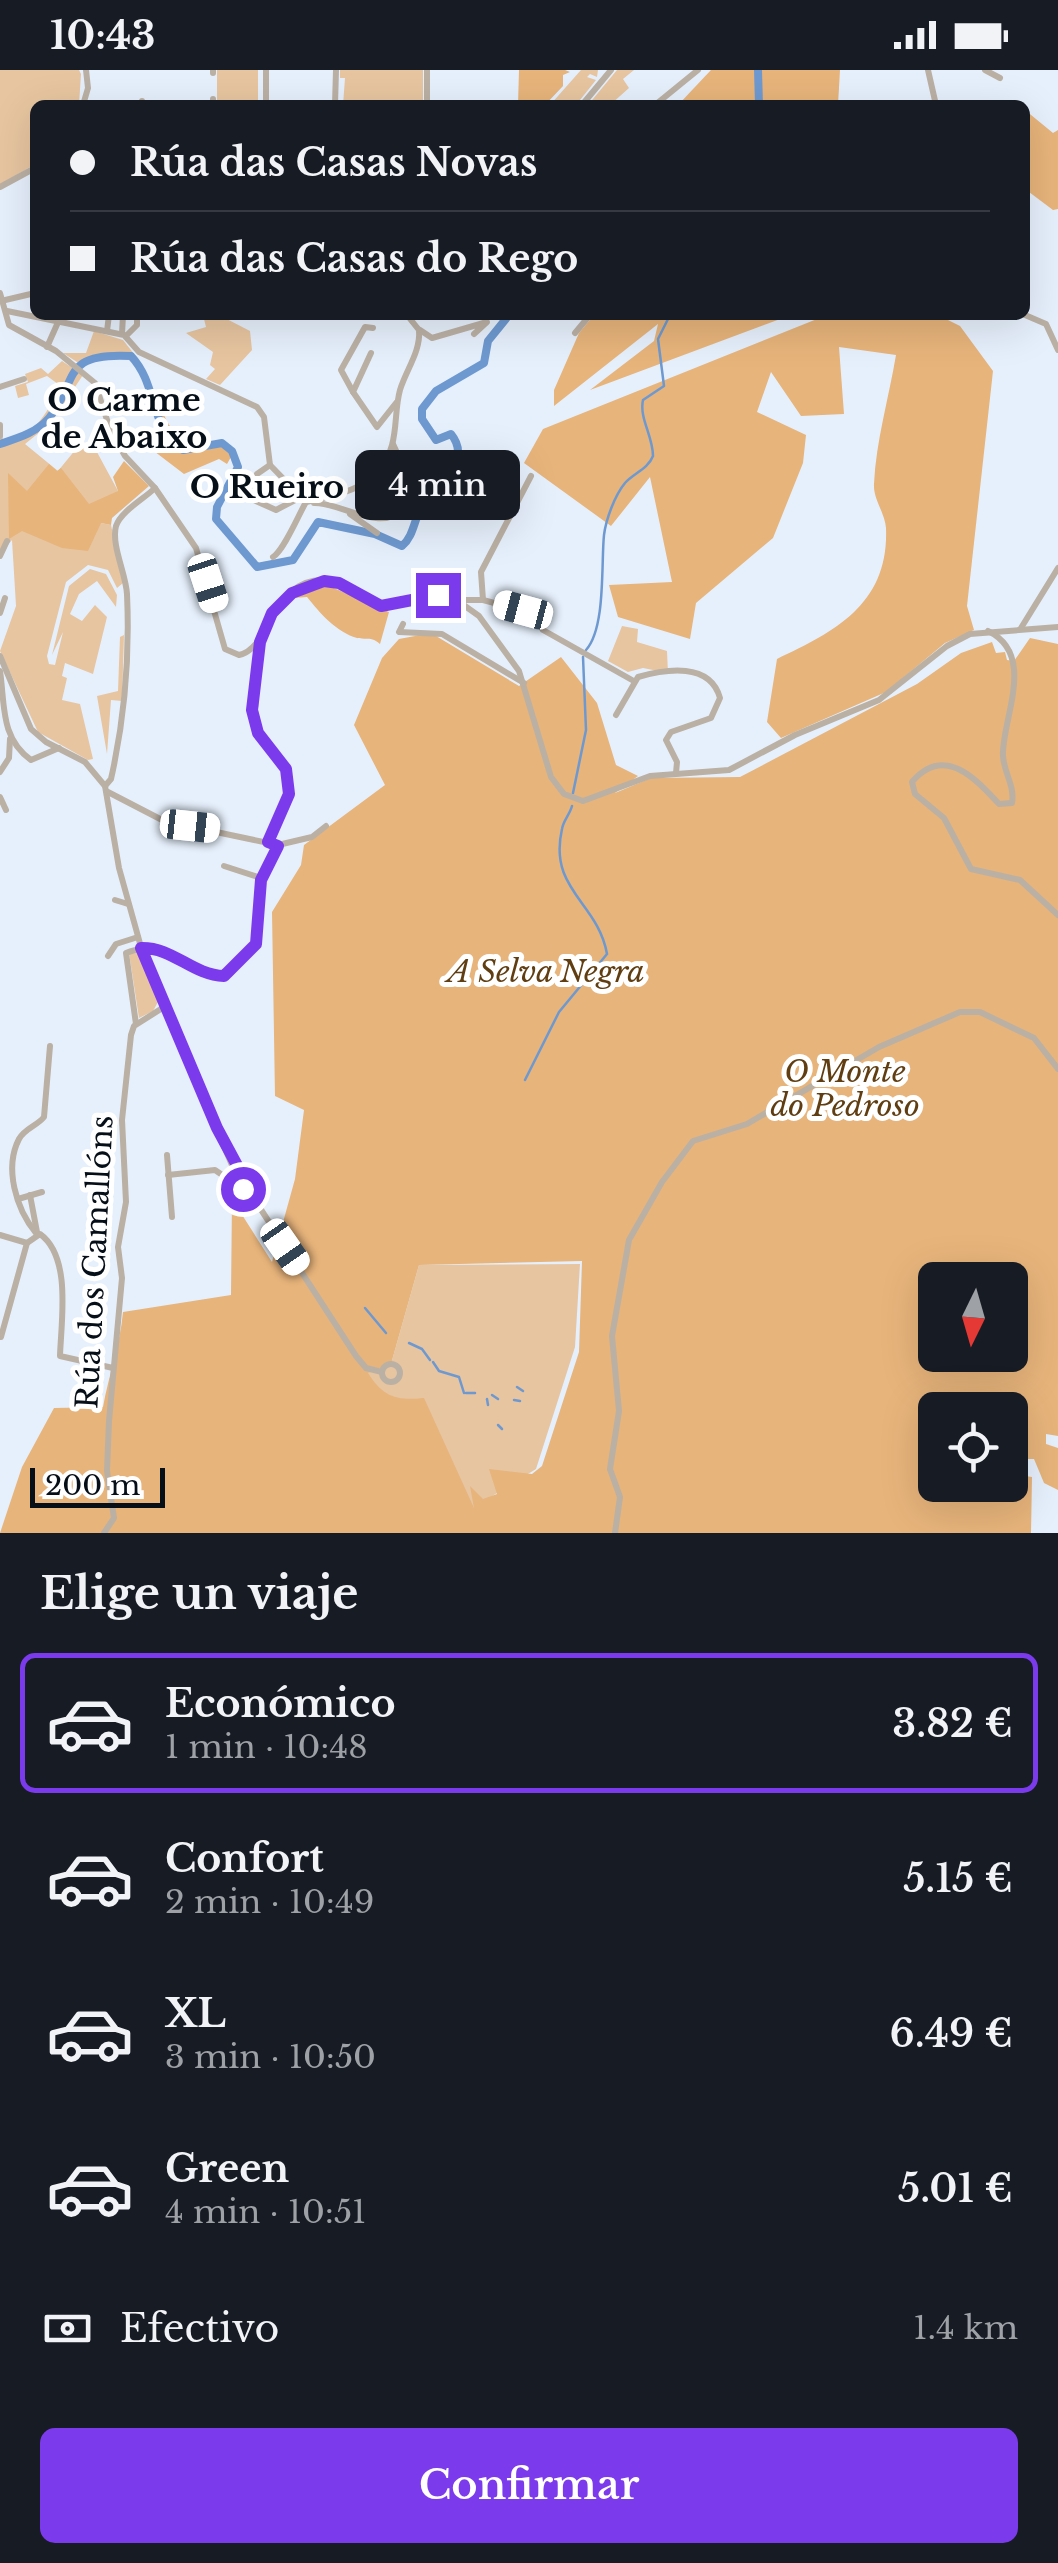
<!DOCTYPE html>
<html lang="es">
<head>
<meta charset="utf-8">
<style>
	:root { --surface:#171b24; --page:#242831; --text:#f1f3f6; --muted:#9ea1a6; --line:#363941; --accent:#7c3aed }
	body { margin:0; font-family:"Libre Baskerville",serif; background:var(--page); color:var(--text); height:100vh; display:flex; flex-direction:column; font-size:38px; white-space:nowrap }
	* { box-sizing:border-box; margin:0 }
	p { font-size:32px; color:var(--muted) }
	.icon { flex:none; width:55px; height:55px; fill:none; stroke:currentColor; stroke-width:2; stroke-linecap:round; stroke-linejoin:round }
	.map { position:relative; height:1463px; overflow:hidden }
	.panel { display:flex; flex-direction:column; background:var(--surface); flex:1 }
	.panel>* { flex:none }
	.top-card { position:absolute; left:30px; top:30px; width:1000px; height:220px; border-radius:15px; box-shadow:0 10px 40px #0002; display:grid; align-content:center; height:220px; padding:0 40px; background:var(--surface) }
	.needle { width:65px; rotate:185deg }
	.tools { position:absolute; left:918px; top:1192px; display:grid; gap:20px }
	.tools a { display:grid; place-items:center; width:110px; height:110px; border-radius:15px; background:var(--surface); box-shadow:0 10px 40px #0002; font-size:50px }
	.scale { position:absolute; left:30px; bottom:25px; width:135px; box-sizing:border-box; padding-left:10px; border:5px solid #060e17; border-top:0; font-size:28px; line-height:35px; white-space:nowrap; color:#060e17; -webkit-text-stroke:8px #fff; paint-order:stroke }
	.end { position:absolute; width:45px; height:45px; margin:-22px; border:12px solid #7c3aed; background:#fff; box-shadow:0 0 0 5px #fff }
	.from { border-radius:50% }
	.bubble { position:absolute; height:70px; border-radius:15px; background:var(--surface); box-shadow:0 10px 40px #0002; font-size:32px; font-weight:600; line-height:70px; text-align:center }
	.car { position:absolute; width:30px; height:60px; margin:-30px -15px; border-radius:12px; box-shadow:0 0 8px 2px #0007; background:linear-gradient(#fff 24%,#345 0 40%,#fff 0 76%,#345 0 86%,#fff 0) }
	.top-card b { display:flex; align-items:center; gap:35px; height:95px; font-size:38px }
	.top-card b+b { border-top:2px solid var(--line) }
	.top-card i { width:25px; height:25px; background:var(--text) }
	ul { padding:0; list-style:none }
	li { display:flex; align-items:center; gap:30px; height:140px; margin:0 20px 15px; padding:0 20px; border:5px solid transparent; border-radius:15px }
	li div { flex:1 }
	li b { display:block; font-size:38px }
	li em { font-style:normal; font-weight:600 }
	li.selected { border-color:var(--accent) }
	li>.icon { width:90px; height:90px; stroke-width:1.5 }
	h2 { padding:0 40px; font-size:45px; line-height:120px }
	.pay { display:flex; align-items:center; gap:25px; height:110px; padding:0 40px; font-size:38px }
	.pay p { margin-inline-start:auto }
	.cta { display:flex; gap:20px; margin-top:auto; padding:20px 40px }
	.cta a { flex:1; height:115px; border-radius:15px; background:var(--accent); color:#fff; font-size:40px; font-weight:600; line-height:115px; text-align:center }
	.status { display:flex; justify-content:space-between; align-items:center; height:70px; padding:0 50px; background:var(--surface); direction:ltr }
	.status svg { height:28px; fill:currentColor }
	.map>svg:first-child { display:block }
</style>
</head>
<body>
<div class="status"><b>10:43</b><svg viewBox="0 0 49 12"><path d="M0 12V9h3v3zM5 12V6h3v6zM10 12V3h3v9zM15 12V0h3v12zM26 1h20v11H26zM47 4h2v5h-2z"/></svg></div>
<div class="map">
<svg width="1058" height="1463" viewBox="0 0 1058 1463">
	<rect width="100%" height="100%" fill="#e6f0fc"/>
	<g fill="#e7c5a0">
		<polygon points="0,0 79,0 81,4 79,35 35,35 35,94 0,115"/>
		<rect x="217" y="0" width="41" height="32"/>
		<polygon points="340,0 423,0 423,35 343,35 345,8 340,8"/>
		<polygon points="581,0 598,0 597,7 590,4 587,7 596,10 576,35 550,35"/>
		<polygon points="617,0 634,0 623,9 629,18 610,35 588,35"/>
		<polygon points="203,245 219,245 250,261 252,280 220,315 206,309 215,299 210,295 213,282 186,263 206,257"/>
		<polygon points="94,261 123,270 134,284 77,292 63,283 86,283"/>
		<path d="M62,291L83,305L51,353L25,374L58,401L76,379L91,371L118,421L101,453L111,455L123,513L117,518L108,500L88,495L66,512L47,586L49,594L55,595L63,562L52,585L69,516L90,499L106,504L117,525L116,537L97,511L79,524L70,544L82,551L95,535L107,547L93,604L65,593L62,606L67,608L62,630L80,634L93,689L88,690L38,662L0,581L16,536L12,470L0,484V351L3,369C33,370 52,339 58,314L47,306L26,314L29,325L18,328L15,316L28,312L25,304L41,298L48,304Z"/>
		<polygon points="622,556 638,559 637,572 667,581 668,603 643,598 628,602 608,591"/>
		<polygon points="124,565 122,631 111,630 107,684 97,626 118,621 120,567"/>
		<polygon points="138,882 158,932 153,941 139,948 129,883"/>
		<polygon points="580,1194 575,1277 536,1399 473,1438 401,1330 379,1321 367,1303 391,1294 419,1195"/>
	</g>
	<g fill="#e7b47b" fill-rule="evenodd">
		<polygon points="519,0 565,0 570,2 563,5 563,16 545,35 518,35"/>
		<polygon points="711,0 840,0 838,35 678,35"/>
		<polygon points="1025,40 1053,63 1058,60 1058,139 1053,140 1025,119"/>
		<polygon points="594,245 791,245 590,320 654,271 658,254 554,336 554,320 579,263"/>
		<path d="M827,245H938L960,256L993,301L967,536L974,560L945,573L886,622L781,668L767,652L777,589C837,561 889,533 886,458C885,443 873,429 874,414C876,371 889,327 896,285L839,277L844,344L801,346L771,302L757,342L806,365L803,393L773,468L696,533L690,569L618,547L609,515L672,512L650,407L611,456L524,393L543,359Z"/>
		<path d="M157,327C169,362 183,385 223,372L235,380L227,394L219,389L184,404L146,375L156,370Z"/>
		<polygon points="124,391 149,416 112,448 111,455 101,453 88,481 62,478 22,461 9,469 8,403 27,421 49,394 57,401 61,398 89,434 118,421 113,407"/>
		<path d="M327,515L389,542L380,574C371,566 368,570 357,568C336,562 320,543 307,527L293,528L306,518Z"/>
		<path d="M431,563L519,616L561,587L597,633L616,695L638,706L615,723L651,708L740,707L917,614L961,583L992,572L996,583L1005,582L1007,590L1014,591L1030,568L1058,574V1366L1046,1364V1374L1058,1378V1420L1044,1413L1034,1389H1010V1340H935V1415H1010V1404L1032,1407L1031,1463H0L22,1397L54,1338L103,1337C109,1304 120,1275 123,1242L231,1225L232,1129L272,1192L295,1109L304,1040L275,1026L272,842L301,795L304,775L385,715L354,655L382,588L399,569ZM582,1191L579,1282L542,1396L532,1404L489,1399L497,1424L483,1429L470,1416L474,1438L424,1328C397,1331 383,1327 368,1303L391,1294L419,1195ZM935,1210H1010V1285H935Z"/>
	</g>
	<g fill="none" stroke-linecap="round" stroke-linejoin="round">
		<g stroke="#6e99d0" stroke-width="2.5">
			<path d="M586,580C606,558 601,493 604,465C606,449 615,425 625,413C634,403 648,399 653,386C653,366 639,348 643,330L664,316L658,269L670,245"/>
			<polyline points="573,723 586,660 583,587"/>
			<path d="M525,1010L559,942L607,884C598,832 548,820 562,759C563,751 570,744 572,736"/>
			<polyline points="365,1238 386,1263"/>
			<polyline points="409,1273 422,1279 430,1290"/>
			<polyline points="433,1292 439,1301 459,1307 464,1323"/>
			<polyline points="517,1317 523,1321"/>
			<polyline points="466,1323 475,1323"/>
			<polyline points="492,1325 498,1329"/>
			<polyline points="487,1329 488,1335"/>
			<polyline points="514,1330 520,1331"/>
			<polyline points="498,1355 502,1359"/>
		</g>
		<g stroke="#6e99d0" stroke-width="8">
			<polyline points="758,0 759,35"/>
			<path d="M0,374C18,368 36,363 49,348C79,312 59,282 131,286C159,316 148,357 183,380L222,373L232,381L238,397L217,437L216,449L257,497L293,490L318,452L375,464L402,476C415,465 414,446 424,433C438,414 473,391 451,364L436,370L422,349V339L436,321L484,293L488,271L509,245"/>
		</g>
		<g stroke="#bbb0a4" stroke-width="6">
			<polyline points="266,0 266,35"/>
			<polyline points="928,0 936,35"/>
			<polyline points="985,0 1000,8"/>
			<polyline points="213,3 213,0"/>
			<polyline points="213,29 213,35"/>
			<polyline points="83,35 88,18 86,0"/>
			<polyline points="142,35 142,31"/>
			<polyline points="335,35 336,0"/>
			<polyline points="427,35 427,0"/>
			<polyline points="582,35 611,0"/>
			<polyline points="655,35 698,0"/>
			<polyline points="0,117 35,98"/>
			<path d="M0,223L9,255L56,281L95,313L110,359L125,386L155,418L196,478L225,579L239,585C273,578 273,501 332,511C350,514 363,532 381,536L438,525L458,531L479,546L519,601L551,707L564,724L583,731L650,706L729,700L795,665L879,630L947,576L970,564L1058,557"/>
			<polyline points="1,231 35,223"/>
			<polyline points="7,241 124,265 139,282 257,337 264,347 270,395 306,432"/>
			<polyline points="1025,245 1046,254 1058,280"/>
			<polyline points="420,260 432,268 487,252 474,264"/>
			<polyline points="107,261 109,245"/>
			<polyline points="575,263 590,245"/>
			<polyline points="122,264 123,245"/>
			<polyline points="126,266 137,255 137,245"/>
			<polyline points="47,277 59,250"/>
			<polyline points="371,283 353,322 377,357 396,333"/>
			<polyline points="0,317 24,309"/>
			<polyline points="353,322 341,300 365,257 373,258"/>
			<polyline points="0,355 0,366"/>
			<polyline points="393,374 404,398 403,443"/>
			<polyline points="270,395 257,404 247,427 276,440 301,427"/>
			<path d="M306,432C344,423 380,418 392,375C397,357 395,338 400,320C406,300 421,281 419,260L407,245"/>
			<path d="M314,433C342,432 381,465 406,437C412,430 416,418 423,410"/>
			<polyline points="350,444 377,463"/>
			<polyline points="0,486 7,471"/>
			<path d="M273,487C284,480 298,446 306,432"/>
			<polyline points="459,530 483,530 532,543 543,560 632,610"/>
			<polyline points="483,530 481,502 531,406"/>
			<polyline points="0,543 5,528"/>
			<polyline points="403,554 399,562 442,564 524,613"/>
			<polyline points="1021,558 1058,498"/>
			<path d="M988,561C1038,585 1001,651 1003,686C1004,703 1015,716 1012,733L999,734C976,709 944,674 912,712L915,724L944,748L971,799L1020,810L1058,845"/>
			<path d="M260,572L254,652C263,681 295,693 289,729C286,745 271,756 268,772"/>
			<polyline points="0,586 31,659 46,672 85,692 105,716 119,798 146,895 244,1123 254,1127"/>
			<path d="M0,601C5,634 0,668 31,690L59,678"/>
			<path d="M616,645L638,607C666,599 710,592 720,628L711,648L671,662L666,670L677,692L676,703"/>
			<polyline points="0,702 9,688 10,669"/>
			<path d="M105,716L111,709C125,647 130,589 127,524C126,504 111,475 116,456C121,441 144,429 155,418"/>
			<polyline points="108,722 164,751 278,775 312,767 326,756"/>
			<polyline points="0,727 6,740"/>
			<polyline points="224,796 261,808"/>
			<polyline points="115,830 128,834"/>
			<polyline points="108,886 116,874 138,867"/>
			<path d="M136,954L126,883C167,865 193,918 230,904L256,874L261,810L278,775"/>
			<polyline points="167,1085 172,1147"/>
			<polyline points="237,1094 258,1135 356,1286 366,1298 382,1302"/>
			<polyline points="168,1105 215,1100 241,1118"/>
			<polyline points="30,1125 37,1162"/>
			<polyline points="18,1129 42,1122"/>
			<path d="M36,1163C16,1139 4,1098 19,1069C25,1058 37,1056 44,1047L50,976"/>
			<polyline points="0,1165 27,1173"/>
			<path d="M27,1173L40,1164C72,1187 61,1252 60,1286L113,1298"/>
			<polyline points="1,1267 27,1173"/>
			<circle cx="391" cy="1303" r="9"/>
			<polyline points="104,1463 114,1448 107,1401 109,1351 122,1208 118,1177 126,1132 122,1050 131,965 134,956 164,937"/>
			<polyline points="615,1463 620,1427 610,1399 619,1341 612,1266 629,1170 662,1112 693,1071 747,1054 879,977 960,942 980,942 1034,968 1058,999"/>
		</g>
	</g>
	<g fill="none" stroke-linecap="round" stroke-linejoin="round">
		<path stroke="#7c3aed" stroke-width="12" d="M243,1119L248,1127H254L217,1058L141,878C173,877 192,905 224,906L256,874L261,810L278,776L268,772L289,724L286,699L258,663L252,640L260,572L272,543L292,523L324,511L339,513L381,536L438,525"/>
	</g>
	<g text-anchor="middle" stroke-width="10" stroke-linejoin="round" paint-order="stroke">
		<g font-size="30" font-style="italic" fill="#603e12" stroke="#fff">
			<text x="546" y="912">A Selva Negra</text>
			<text x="845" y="1012">O Monte<tspan x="845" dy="34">do Pedroso</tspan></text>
		</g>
		<g font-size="30" fill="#060e17" stroke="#fff">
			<text transform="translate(95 1192) rotate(-87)" y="10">Rúa dos Camallóns</text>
		</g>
		<g font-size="32" font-weight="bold" fill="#060e17" stroke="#fff">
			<text x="124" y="341">O Carme<tspan x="124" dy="37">de Abaixo</tspan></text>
			<text x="267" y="428">O Rueiro</text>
		</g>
	</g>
</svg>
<div class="tools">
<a><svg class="needle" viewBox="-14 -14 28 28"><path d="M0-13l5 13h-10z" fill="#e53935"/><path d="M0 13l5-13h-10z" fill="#9ea1a6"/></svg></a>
<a><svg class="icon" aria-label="locate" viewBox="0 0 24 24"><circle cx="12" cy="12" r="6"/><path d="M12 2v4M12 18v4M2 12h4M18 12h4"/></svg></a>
</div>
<div class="scale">200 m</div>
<i class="end from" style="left:243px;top:1119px"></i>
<i class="end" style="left:438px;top:525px"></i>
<div class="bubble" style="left:355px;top:380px;width:165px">4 min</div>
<i class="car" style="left:208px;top:513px;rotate:162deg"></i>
<i class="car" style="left:523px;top:540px;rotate:285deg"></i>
<i class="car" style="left:190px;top:756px;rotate:96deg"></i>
<i class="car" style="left:285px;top:1177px;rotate:145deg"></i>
<div class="top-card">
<b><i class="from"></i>Rúa das Casas Novas</b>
<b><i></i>Rúa das Casas do Rego</b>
</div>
</div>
<section class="panel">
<h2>Elige un viaje</h2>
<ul>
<li class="selected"><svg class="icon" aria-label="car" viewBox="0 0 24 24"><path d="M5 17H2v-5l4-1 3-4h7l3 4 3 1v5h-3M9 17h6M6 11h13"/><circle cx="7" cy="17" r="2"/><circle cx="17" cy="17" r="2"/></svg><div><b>Económico</b><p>1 min · 10:48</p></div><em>3.82 €</em></li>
<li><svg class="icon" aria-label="car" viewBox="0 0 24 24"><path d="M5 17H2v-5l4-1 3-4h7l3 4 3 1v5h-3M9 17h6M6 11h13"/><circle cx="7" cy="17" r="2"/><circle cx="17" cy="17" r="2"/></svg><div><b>Confort</b><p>2 min · 10:49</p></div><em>5.15 €</em></li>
<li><svg class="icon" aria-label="car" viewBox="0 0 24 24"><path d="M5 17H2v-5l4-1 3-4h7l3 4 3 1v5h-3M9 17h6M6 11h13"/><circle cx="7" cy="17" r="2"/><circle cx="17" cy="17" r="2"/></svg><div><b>XL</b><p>3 min · 10:50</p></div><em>6.49 €</em></li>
<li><svg class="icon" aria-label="car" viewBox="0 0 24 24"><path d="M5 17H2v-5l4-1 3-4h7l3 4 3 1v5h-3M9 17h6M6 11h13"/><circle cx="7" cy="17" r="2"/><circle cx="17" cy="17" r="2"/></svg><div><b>Green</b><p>4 min · 10:51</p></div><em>5.01 €</em></li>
</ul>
<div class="pay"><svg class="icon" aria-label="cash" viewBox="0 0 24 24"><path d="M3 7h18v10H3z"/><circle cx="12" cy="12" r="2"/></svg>Efectivo<p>1.4 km</p></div>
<div class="cta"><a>Confirmar</a></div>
</section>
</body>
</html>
